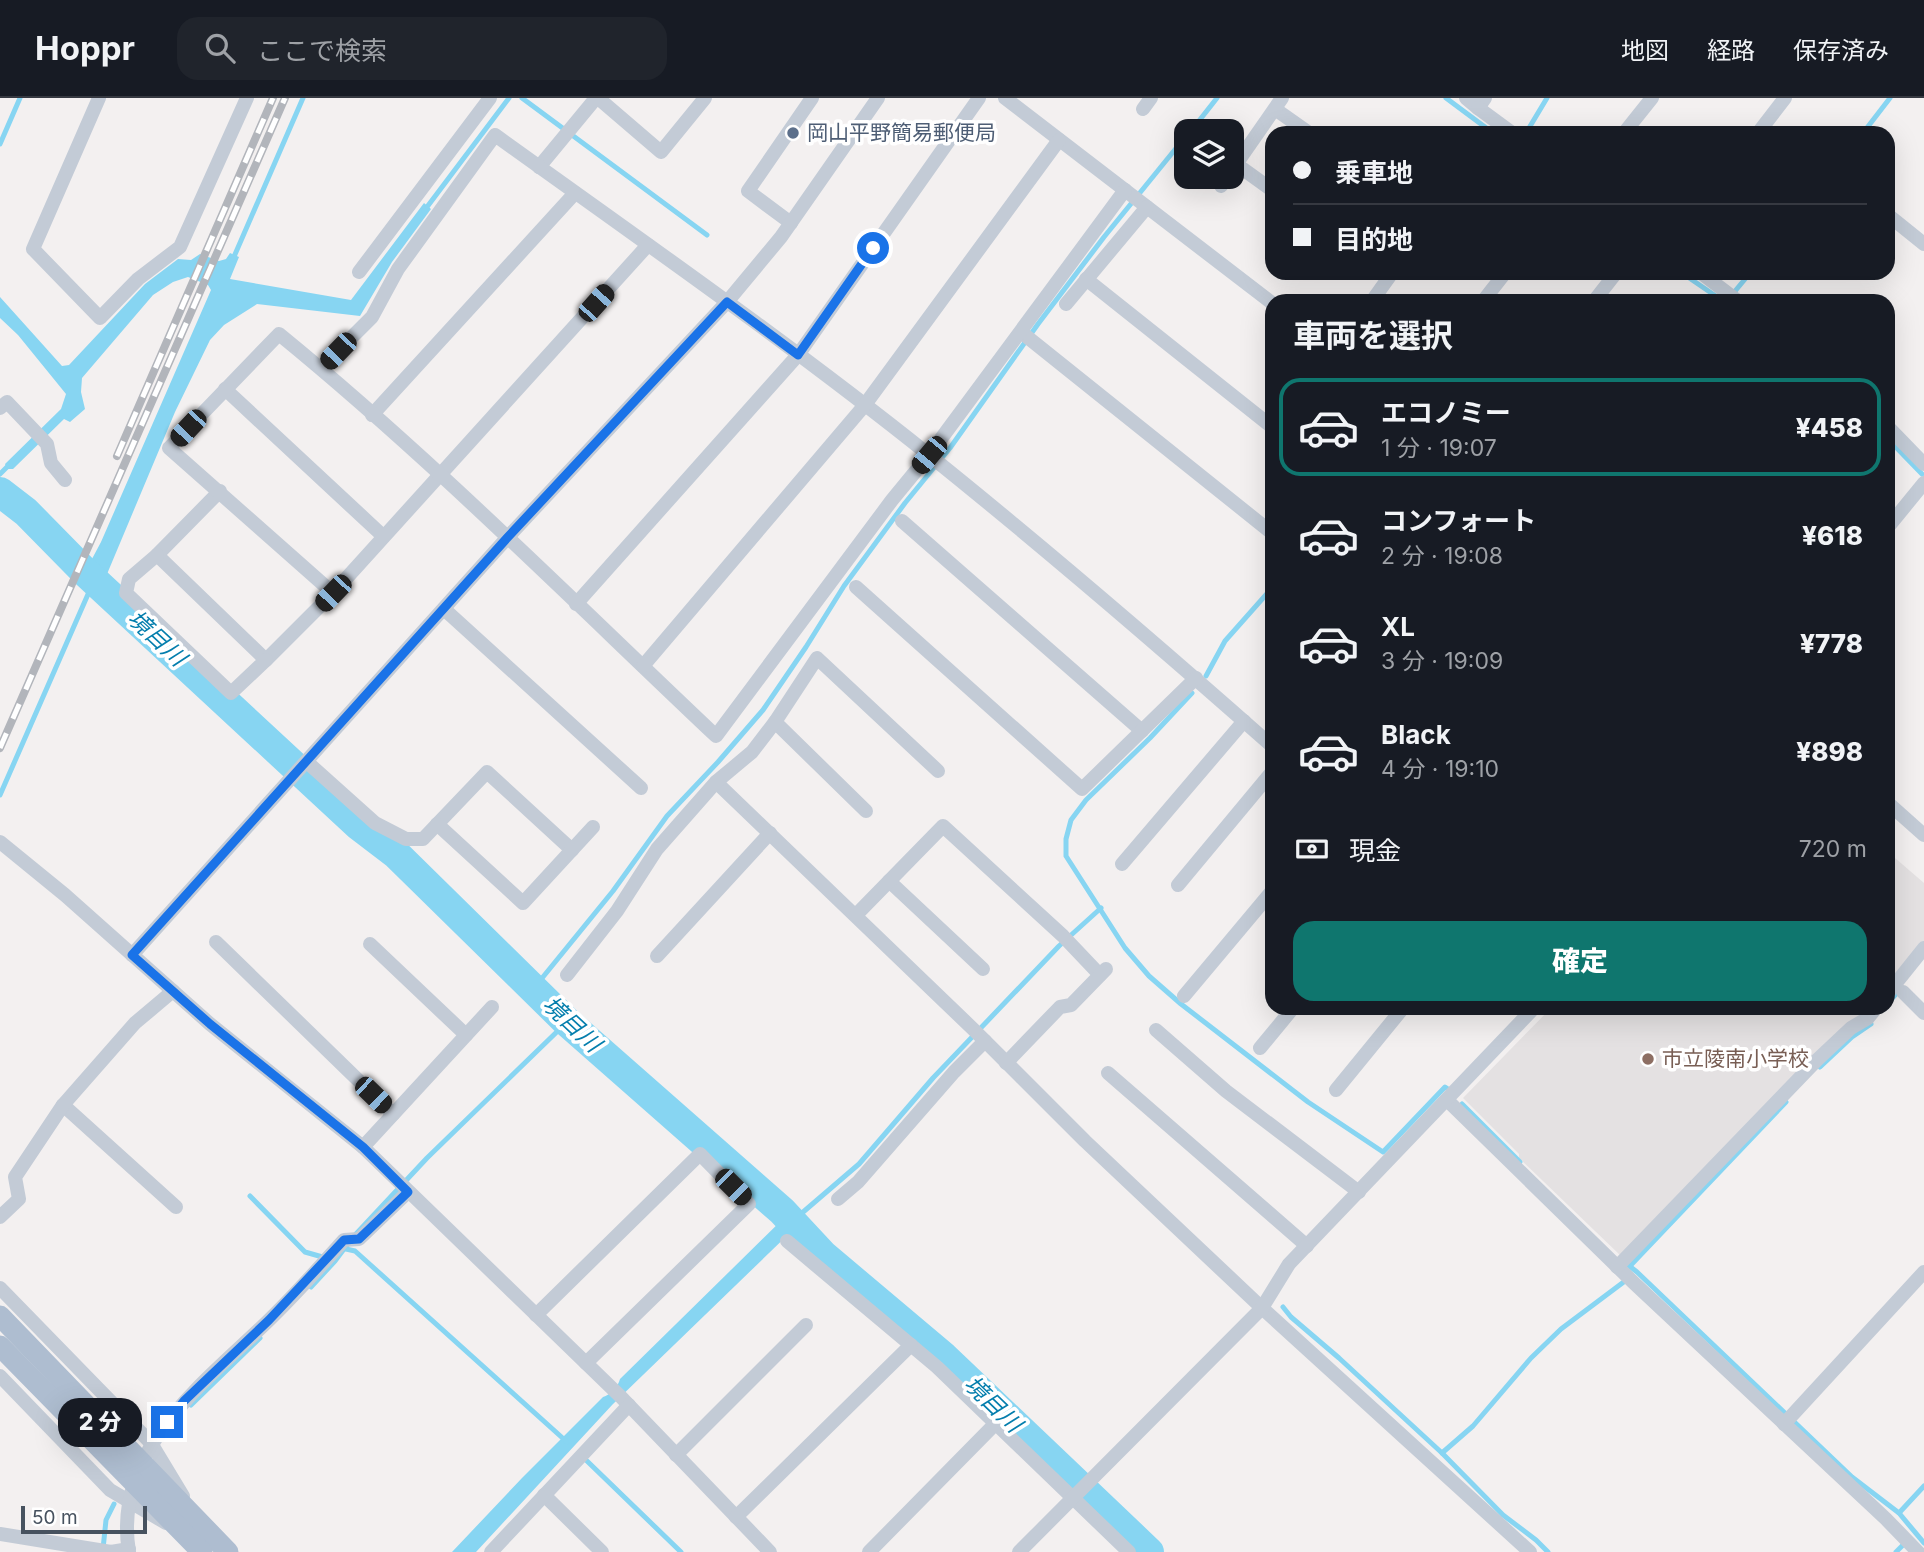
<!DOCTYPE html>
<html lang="ja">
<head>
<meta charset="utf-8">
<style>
	:root { --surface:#171b24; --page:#20242c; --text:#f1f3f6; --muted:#9ea1a6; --line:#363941; --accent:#0f766e }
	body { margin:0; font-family:Inter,"Noto Sans JP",sans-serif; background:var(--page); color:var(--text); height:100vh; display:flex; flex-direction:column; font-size:26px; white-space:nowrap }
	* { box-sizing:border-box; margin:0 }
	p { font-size:23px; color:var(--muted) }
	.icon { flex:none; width:38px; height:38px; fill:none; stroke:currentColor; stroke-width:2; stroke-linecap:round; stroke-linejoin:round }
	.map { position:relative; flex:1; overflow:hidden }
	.panel { position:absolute; left:1265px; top:196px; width:630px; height:721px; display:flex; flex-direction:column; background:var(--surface); border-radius:21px; box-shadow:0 7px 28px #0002 }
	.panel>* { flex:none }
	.hud { position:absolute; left:1265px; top:28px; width:630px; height:154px; border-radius:21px; box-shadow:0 7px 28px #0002; display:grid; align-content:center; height:154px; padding:0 28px; background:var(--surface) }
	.tools { position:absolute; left:1174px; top:21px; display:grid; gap:14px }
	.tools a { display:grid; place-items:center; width:70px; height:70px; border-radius:14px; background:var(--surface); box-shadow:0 7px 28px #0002; font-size:35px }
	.scale { position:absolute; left:21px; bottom:18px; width:126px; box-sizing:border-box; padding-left:7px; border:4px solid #47525f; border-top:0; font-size:19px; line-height:24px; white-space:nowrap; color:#47525f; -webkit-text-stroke:5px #fff; paint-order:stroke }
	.end { position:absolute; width:32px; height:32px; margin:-16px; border:9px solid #1a73e8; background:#fff; box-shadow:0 0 0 4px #fff }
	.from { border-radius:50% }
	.bubble { position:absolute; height:49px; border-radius:21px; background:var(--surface); box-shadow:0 7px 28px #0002; font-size:23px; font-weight:800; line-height:49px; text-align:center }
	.car { position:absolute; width:21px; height:42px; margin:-21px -10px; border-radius:9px; box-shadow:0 0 5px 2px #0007; background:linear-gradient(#222 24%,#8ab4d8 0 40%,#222 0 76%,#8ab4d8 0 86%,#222 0) }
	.hud b { display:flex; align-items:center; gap:24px; height:66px; font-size:26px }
	.hud b+b { border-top:2px solid var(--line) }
	.hud i { width:18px; height:18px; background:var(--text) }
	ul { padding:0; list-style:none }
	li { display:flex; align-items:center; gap:21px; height:98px; margin:0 14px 10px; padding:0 14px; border:4px solid transparent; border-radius:21px }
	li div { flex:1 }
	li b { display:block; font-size:26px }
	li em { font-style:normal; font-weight:800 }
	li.selected { border-color:var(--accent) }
	li>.icon { width:63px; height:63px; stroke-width:1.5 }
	h2 { padding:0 28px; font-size:32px; line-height:84px }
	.pay { display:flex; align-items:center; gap:18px; height:77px; padding:0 28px; font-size:26px }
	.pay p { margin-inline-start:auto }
	.button { display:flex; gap:14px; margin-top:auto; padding:14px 28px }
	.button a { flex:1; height:80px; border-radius:21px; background:var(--accent); color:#fff; font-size:28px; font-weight:800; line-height:80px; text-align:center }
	header { display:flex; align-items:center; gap:42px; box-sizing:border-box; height:98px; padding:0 35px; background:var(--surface); border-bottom:2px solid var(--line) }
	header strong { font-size:33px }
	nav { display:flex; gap:38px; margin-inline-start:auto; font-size:24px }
	.search { width:490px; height:63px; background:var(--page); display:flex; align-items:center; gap:18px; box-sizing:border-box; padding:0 24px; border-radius:21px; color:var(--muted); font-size:26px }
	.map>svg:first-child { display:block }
</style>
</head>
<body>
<header>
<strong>Hoppr</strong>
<div class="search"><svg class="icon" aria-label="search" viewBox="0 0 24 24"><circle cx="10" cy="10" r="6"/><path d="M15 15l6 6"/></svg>ここで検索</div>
<nav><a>地図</a><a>経路</a><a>保存済み</a></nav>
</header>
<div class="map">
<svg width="1924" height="1454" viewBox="0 0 1924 1454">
	<rect width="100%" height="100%" fill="#f3f0f0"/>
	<g fill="#e4e1e2">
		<polygon points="1888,754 1924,785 1924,844 1888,888"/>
		<polygon points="1551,910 1870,910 1621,1158 1519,1060 1519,1056 1463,1000"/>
	</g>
	<g fill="#87d5f2">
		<polygon points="424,105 431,111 392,164 360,218 257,206 224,227 210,242 175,314 102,488 85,474 101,444 211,192 208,187 188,179 173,184 153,197 82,280 81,294 85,311 70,324 64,321 13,371 7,371 5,366 61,311 66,296 18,237 0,220 0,199 62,268 69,267 145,186 178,161 191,162 200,156 219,163 226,161 230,155 239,159 230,181 351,202"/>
		<path d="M787,1117L797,1128L613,1306L476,1454H452L522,1380L603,1299C610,1297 618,1289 620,1281Z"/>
	</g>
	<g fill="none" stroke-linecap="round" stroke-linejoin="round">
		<g stroke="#87d5f2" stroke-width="5">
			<polyline points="522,0 707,137"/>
			<polyline points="1446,0 1493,35"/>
			<polyline points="1191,33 1217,0"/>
			<polyline points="1526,35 1547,0"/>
			<polyline points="1863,35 1890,0"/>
			<polyline points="0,46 20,0"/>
			<polyline points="424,113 509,0"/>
			<polyline points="233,161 303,0"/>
			<polyline points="1682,175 1723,203"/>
			<polyline points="1731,198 1750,175"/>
			<polyline points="1888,341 1922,376"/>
			<polyline points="0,376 10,366"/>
			<polyline points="1206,578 1225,543 1272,490"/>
			<polyline points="1192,595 1150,640 1086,702 1071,722 1066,741 1066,758 1125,850 1149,878 1181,906 1308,1004 1383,1054 1445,989 1448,991"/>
			<polyline points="0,697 96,478"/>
			<polyline points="534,890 613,793 667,718 718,664 763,612 806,549 844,488 905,405 950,350 1038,226 1104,139 1186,38"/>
			<polyline points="1888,905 1896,896"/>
			<polyline points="1820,969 1852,939 1871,926"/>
			<polyline points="1462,1006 1520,1064"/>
			<polyline points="250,1098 305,1154 326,1160"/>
			<polyline points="788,1127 859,1066 933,980 1059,848 1101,810"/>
			<polyline points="356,1136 427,1060 567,924"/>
			<polyline points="346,1151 355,1153 567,1344"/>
			<polyline points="1623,1163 1637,1174 1852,1379 1899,1415 1924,1445"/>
			<polyline points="1630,1168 1786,1004"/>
			<polyline points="311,1189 335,1163 350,1143"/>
			<polyline points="1283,1209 1291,1219 1339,1260 1442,1355 1503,1417 1536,1442 1548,1454"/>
			<polyline points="191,1307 260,1240"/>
			<polyline points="1442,1355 1473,1328 1531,1260 1561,1231 1629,1180"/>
			<polyline points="587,1363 681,1454"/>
			<polyline points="1899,1415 1924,1388"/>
			<polyline points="103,1451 106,1422 114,1406"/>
			<polyline points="1896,1454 1906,1444"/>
		</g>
		<polyline stroke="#87d5f2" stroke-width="30" points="0,394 26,414 85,474 358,727 396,756 567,924 782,1113 823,1157 944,1259 1149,1454"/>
		<g stroke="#c3cbd6" stroke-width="14">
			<polyline points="99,0 33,151 100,220 138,181 180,149 247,0"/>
			<polyline points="598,0 661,54 705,0"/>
			<polyline points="1005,0 1272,205"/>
			<polyline points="1466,0 1478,10 1485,0"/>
			<polyline points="1478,10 1512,35"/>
			<polyline points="1143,11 1151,0"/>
			<polyline points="1275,11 1309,35"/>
			<polyline points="1624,35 1652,0"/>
			<polyline points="1758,35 1785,0"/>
			<polyline points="1236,66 1272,92"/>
			<polyline points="539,69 596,0"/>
			<polyline points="1232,72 1282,0"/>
			<polyline points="1221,88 1228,79"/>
			<polyline points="1888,117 1924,146"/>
			<polyline points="791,125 748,93 812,0"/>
			<polyline points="359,174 490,0"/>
			<polyline points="1701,175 1738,203"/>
			<polyline points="1086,181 1272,329"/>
			<polyline points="1372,203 1392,175"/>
			<polyline points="1483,203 1505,175"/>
			<polyline points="1594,203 1616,175"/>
			<polyline points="1066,206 1147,109"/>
			<polyline points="1021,234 1272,435"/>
			<path d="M321,270L372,219L398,171L495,37C641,142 789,245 929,357C1046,451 1160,549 1272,648"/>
			<polyline points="225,291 383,438"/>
			<polyline points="0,310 7,304 47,346 51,365 65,382"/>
			<polyline points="372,317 575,95"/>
			<polyline points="1888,329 1924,366"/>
			<polyline points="220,393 157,457 266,562 333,495 648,147"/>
			<polyline points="902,423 1142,633"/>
			<polyline points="1888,429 1924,385"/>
			<polyline points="157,457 129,481 126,495 231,595 266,562"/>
			<polyline points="856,489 1082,691 1196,580"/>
			<path d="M333,495L169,350L279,236C432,361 573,503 716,638L892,402L929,357L1125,92"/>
			<polyline points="576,506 798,257 979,0"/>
			<polyline points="444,511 641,690"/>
			<polyline points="643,568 864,308 1059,42"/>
			<polyline points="775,624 866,713"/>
			<polyline points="307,664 375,725 406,741 423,741 487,674 572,752"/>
			<polyline points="716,684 973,931 1085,1043 1262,1210 1530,1454"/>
			<polyline points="1888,705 1924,737"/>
			<polyline points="437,726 523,805 593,729"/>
			<polyline points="0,744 65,797 210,926 363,1049 621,1299 770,1454"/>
			<polyline points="1122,766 1244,623"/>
			<polyline points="889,783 983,871"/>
			<polyline points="1178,787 1272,674"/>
			<polyline points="856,817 943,728 1063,838 1100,877"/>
			<polyline points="216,844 393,1016"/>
			<polyline points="370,846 466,937"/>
			<polyline points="132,857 507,440 727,204 781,139 878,0"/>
			<polyline points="657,858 770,735"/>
			<polyline points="567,877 617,813 657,751 716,684 752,654 775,624 817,560 938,673"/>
			<polyline points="1903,894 1924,915"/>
			<polyline points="1888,895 1924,850"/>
			<polyline points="1184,898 1272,793"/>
			<polyline points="1156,932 1226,993 1359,1094"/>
			<polyline points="1260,950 1293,910"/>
			<polyline points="1006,965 1060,909 1071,907 1106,871"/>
			<polyline points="1108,975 1307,1148"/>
			<polyline points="1336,992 1403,910"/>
			<polyline points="1447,1002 1634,1185 1886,1421 1918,1454"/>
			<polyline points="63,1007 176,1109"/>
			<polyline points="363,1049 492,909"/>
			<polyline points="838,1101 858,1084 954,974 985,943"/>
			<polyline points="0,1119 19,1101 15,1079 63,1007 135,925 173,893"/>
			<polyline points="787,1143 937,1269 1129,1454"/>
			<polyline points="1617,1169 1817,962 1851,930 1868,920 1876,910"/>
			<polyline points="0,1190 151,1345 183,1398"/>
			<polyline points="536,1217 700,1056 749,1106 586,1265"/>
			<polyline points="0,1278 110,1392 166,1425"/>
			<polyline points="1784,1326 1924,1174"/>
			<polyline points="676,1357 806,1227"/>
			<polyline points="544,1397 602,1454"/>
			<polyline points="736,1419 911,1247"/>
			<polyline points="0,1436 111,1454 129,1451"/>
			<path d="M129,1454C112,1352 203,1286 267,1224C294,1198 319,1170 344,1142L359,1141L408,1094"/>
			<polyline points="491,1454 629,1307"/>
			<polyline points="869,1454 997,1324"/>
			<polyline points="1019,1454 1262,1210 1289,1166 1534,910"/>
		</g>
		<g stroke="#aebdd0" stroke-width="21">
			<polyline points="0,1218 228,1454"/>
			<polyline points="0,1248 202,1454"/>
		</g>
		<g stroke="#b2b5bb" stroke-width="8">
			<g id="rail">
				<polyline points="117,358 273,0"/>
				<polyline points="0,650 285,0"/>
			</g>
		</g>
		<use href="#rail" stroke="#fff" stroke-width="5" stroke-dasharray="16" stroke-linecap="butt"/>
	</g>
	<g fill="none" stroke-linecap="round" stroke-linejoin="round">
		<polyline stroke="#1a73e8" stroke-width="9" points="167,1324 184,1303 269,1222 344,1142 359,1141 408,1094 363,1049 210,926 132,857 507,440 727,204 798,257 873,150"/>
	</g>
	<circle fill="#5c6f8a" stroke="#fff" stroke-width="2.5" cx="793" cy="35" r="7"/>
	<circle fill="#8d6e63" stroke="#fff" stroke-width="2.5" cx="1648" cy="961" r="7"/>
	<g text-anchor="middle" stroke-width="7" stroke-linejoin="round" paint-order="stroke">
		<g font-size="21" fill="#4e5e75" stroke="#fff" text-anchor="start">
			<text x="807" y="42">岡山平野簡易郵便局</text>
		</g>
		<g font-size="21" fill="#785e54" stroke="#fff" text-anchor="start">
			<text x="1662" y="968">市立陵南小学校</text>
		</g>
		<g font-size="23" font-style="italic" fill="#047ead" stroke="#fff">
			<text transform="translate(157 540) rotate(43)" y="8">境目川</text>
			<text transform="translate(572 926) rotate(43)" y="8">境目川</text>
			<text transform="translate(993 1306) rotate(44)" y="8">境目川</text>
		</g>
	</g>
</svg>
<div class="tools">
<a><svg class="icon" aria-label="layers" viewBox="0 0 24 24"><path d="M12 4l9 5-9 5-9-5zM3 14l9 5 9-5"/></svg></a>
</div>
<div class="scale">50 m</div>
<i class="end from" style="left:873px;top:150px"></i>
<i class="end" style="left:167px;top:1324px"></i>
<div class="bubble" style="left:58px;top:1300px;width:84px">2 分</div>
<i class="car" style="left:596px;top:205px;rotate:42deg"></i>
<i class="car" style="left:338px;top:253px;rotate:224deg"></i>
<i class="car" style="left:188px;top:330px;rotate:223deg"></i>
<i class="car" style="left:929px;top:357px;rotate:220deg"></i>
<i class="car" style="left:333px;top:495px;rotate:224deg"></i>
<i class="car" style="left:373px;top:997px;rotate:134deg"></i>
<i class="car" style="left:733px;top:1089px;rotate:135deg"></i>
<div class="hud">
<b><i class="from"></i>乗車地</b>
<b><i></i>目的地</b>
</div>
<section class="panel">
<h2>車両を選択</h2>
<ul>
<li class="selected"><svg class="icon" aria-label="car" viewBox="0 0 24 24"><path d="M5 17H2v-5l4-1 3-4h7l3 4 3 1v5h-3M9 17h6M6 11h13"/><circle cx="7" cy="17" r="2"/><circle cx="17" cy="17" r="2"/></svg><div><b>エコノミー</b><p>1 分 · 19:07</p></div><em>¥458</em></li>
<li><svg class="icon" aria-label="car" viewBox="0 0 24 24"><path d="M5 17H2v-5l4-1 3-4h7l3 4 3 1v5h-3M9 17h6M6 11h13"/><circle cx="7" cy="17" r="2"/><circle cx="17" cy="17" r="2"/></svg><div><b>コンフォート</b><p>2 分 · 19:08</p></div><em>¥618</em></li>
<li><svg class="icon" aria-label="car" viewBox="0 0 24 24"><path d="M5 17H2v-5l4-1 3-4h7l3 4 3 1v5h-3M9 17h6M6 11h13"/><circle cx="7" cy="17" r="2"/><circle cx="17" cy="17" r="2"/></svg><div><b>XL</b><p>3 分 · 19:09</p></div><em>¥778</em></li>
<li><svg class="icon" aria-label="car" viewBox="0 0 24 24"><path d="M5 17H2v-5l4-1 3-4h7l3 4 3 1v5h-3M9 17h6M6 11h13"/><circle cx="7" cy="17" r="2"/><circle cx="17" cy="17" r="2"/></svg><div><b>Black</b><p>4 分 · 19:10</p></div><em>¥898</em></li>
</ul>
<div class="pay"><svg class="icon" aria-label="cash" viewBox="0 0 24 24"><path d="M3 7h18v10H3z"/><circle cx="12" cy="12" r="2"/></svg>現金<p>720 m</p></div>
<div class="button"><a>確定</a></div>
</section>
</div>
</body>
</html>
